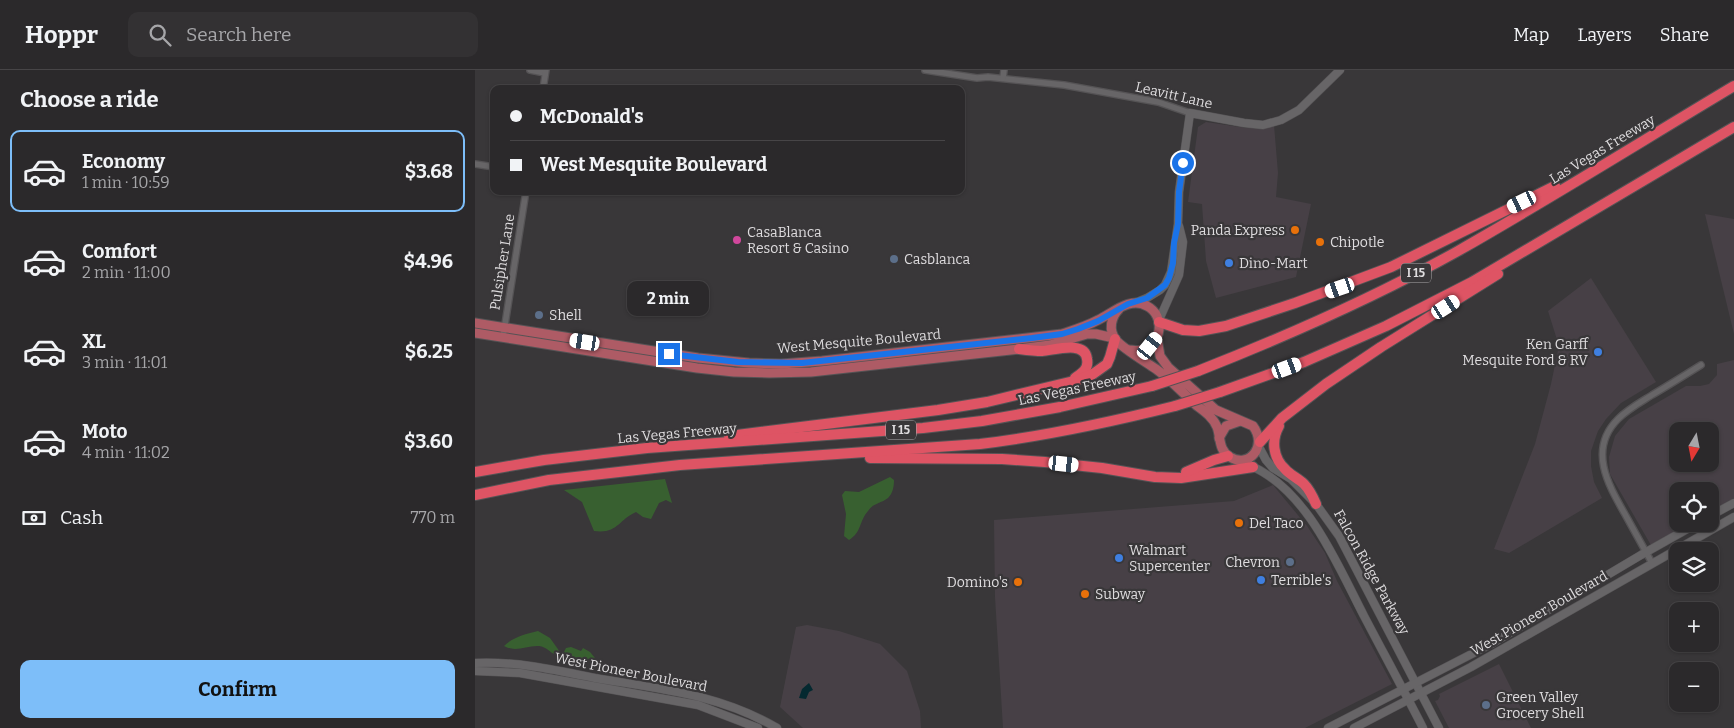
<!DOCTYPE html>
<html lang="en">
<head>
<meta charset="utf-8">
<style>
	:root { --surface:#2b292b; --page:#333133; --text:#f1f3f6; --muted:#a6a6a9; --line:#474547; --accent:#7dbef9 }
	body { margin:0; font-family:Bitter,serif; background:var(--page); color:var(--text); height:100vh; display:flex; flex-direction:column; font-size:19px; white-space:nowrap }
	* { box-sizing:border-box; margin:0 }
	p { font-size:16px; color:var(--muted) }
	.icon { flex:none; width:28px; height:28px; fill:none; stroke:currentColor; stroke-width:2; stroke-linecap:round; stroke-linejoin:round }
	.map { position:relative; flex:1; overflow:hidden }
	.sheet { display:flex; flex-direction:column; background:var(--surface); width:475px }
	.sheet>* { flex:none }
	.banner { position:absolute; left:15px; top:15px; width:475px; height:110px; border-radius:10px; box-shadow:0 1px 4px #0004,0 0 0 1px var(--line); display:grid; align-content:center; height:110px; padding:0 20px; background:var(--surface) }
	.needle { width:32px; rotate:190deg }
	.buttons { position:absolute; left:1194px; top:352px; display:grid; gap:10px }
	.buttons a { display:grid; place-items:center; width:50px; height:50px; border-radius:10px; background:var(--surface); box-shadow:0 1px 4px #0004,0 0 0 1px var(--line); font-size:25px }
	.end { position:absolute; width:22px; height:22px; margin:-11px; border:6px solid #1a73e8; background:#fff; box-shadow:0 0 0 2px #fff }
	.from { border-radius:50% }
	.bubble { position:absolute; height:35px; border-radius:10px; background:var(--surface); box-shadow:0 1px 4px #0004,0 0 0 1px var(--line); font-size:16px; font-weight:700; line-height:35px; text-align:center }
	.car { position:absolute; width:15px; height:30px; margin:-15px -8px; border-radius:6px; box-shadow:0 0 4px 1px #0007; background:linear-gradient(#fff 24%,#345 0 40%,#fff 0 76%,#345 0 86%,#fff 0) }
	.banner b { display:flex; align-items:center; gap:18px; height:48px; font-size:19px }
	.banner b+b { border-top:1px solid var(--line) }
	.banner i { width:12px; height:12px; background:var(--text) }
	ul { padding:0; list-style:none }
	li { display:flex; align-items:center; gap:15px; height:82px; margin:0 10px 8px; padding:0 10px; border:2px solid transparent; border-radius:10px }
	li div { flex:1 }
	li b { display:block; font-size:19px }
	li em { font-style:normal; font-weight:700 }
	li.active { border-color:var(--accent) }
	li>.icon { width:45px; height:45px; stroke-width:1.5 }
	h2 { padding:0 20px; font-size:22px; line-height:60px }
	.pay { display:flex; align-items:center; gap:12px; height:55px; padding:0 20px; font-size:19px }
	.pay p { margin-inline-start:auto }
	.cta { display:flex; gap:10px; margin-top:auto; padding:10px 20px }
	.cta a { flex:1; height:58px; border-radius:10px; background:var(--accent); color:#111; font-size:20px; font-weight:700; line-height:58px; text-align:center }
	header { display:flex; align-items:center; gap:30px; box-sizing:border-box; height:70px; padding:0 25px; background:var(--surface); border-bottom:1px solid var(--line) }
	header strong { font-size:24px }
	nav { display:flex; gap:28px; margin-inline-start:auto; font-size:18px }
	.search { width:350px; height:45px; background:var(--page); display:flex; align-items:center; gap:12px; box-sizing:border-box; padding:0 18px; border-radius:10px; color:var(--muted); font-size:19px }
	main { display:flex; flex:1; min-height:0 }
	.map>svg:first-child { display:block }
</style>
</head>
<body>
<header>
<strong>Hoppr</strong>
<div class="search"><svg class="icon" aria-label="search" viewBox="0 0 24 24"><circle cx="10" cy="10" r="6"/><path d="M15 15l6 6"/></svg>Search here</div>
<nav><a>Map</a><a>Layers</a><a>Share</a></nav>
</header>
<main>
<section class="sheet">
<h2>Choose a ride</h2>
<ul>
<li class="active"><svg class="icon" aria-label="car" viewBox="0 0 24 24"><path d="M5 17H2v-5l4-1 3-4h7l3 4 3 1v5h-3M9 17h6M6 11h13"/><circle cx="7" cy="17" r="2"/><circle cx="17" cy="17" r="2"/></svg><div><b>Economy</b><p>1 min · 10:59</p></div><em>$3.68</em></li>
<li><svg class="icon" aria-label="car" viewBox="0 0 24 24"><path d="M5 17H2v-5l4-1 3-4h7l3 4 3 1v5h-3M9 17h6M6 11h13"/><circle cx="7" cy="17" r="2"/><circle cx="17" cy="17" r="2"/></svg><div><b>Comfort</b><p>2 min · 11:00</p></div><em>$4.96</em></li>
<li><svg class="icon" aria-label="car" viewBox="0 0 24 24"><path d="M5 17H2v-5l4-1 3-4h7l3 4 3 1v5h-3M9 17h6M6 11h13"/><circle cx="7" cy="17" r="2"/><circle cx="17" cy="17" r="2"/></svg><div><b>XL</b><p>3 min · 11:01</p></div><em>$6.25</em></li>
<li><svg class="icon" aria-label="car" viewBox="0 0 24 24"><path d="M5 17H2v-5l4-1 3-4h7l3 4 3 1v5h-3M9 17h6M6 11h13"/><circle cx="7" cy="17" r="2"/><circle cx="17" cy="17" r="2"/></svg><div><b>Moto</b><p>4 min · 11:02</p></div><em>$3.60</em></li>
</ul>
<div class="pay"><svg class="icon" aria-label="cash" viewBox="0 0 24 24"><path d="M3 7h18v10H3z"/><circle cx="12" cy="12" r="2"/></svg>Cash<p>770 m</p></div>
<div class="cta"><a>Confirm</a></div>
</section>
<div class="map">
<svg width="1259" height="658" viewBox="0 0 1259 658">
	<rect width="100%" height="100%" fill="#393739"/>
	<g fill="#474046" fill-rule="evenodd">
		<polygon points="731,52 772,58 799,55 803,103 801,127 836,134 821,207 741,228 731,191 727,134 713,132 723,57"/>
		<polygon points="1230,144 1259,149 1259,264"/>
		<polygon points="1116,208 1181,312 1146,333 1131,349 1123,361 1116,381 1116,396 1119,412 1127,428 1034,483 1019,479 1060,374 1076,314 1084,276 1073,241"/>
		<path d="M1259,290V428L1235,442V421H1202V454H1216L1177,477L1135,404L1134,387L1140,366L1154,349L1211,316H1225L1234,314L1242,305V294ZM1202,361H1235V394H1202Z"/>
		<polygon points="798,415 832,456 850,483 862,511 917,614 830,658 528,658 520,527 519,450 759,431"/>
		<polygon points="332,555 364,561 405,574 432,601 445,641 446,658 328,658 305,637 321,557"/>
		<polygon points="1024,594 1056,658 974,658 960,631 963,630 965,626 964,624"/>
	</g>
	<g fill="#386030">
		<path d="M415,407L419,410C419,416 418,423 413,428C407,433 398,433 393,441C384,451 387,462 374,470L369,466L371,444L367,425L370,421L384,422Z"/>
		<path d="M190,409L197,433L191,430L184,433L176,449L168,447L161,442C143,450 143,464 119,461L107,432L89,420Z"/>
		<path d="M63,561L75,568L85,582H89L91,578L96,577L106,581L108,578L115,582L120,588C107,590 93,591 81,585C74,582 72,577 64,576C52,575 41,583 29,576C38,567 51,564 63,561Z"/>
	</g>
	<polygon fill="#042930" points="334,613 338,620 334,622 331,629 324,628 327,619"/>
	<g fill="none" stroke-linecap="round" stroke-linejoin="round">
		<g stroke="#555355" stroke-width="8">
			<g id="street">
				<polyline points="55,0 70,3"/>
				<polyline points="450,0 502,8 513,7 589,15 683,32 715,43"/>
				<polyline points="528,8 529,0"/>
				<polyline points="68,19 71,0"/>
				<polyline points="0,94 19,97"/>
				<polyline points="28,267 51,121"/>
				<path d="M1177,493C1168,477 1160,462 1151,446C1134,416 1112,380 1143,349C1153,339 1166,332 1177,325C1194,315 1210,305 1226,295"/>
			</g>
		</g>
		<g stroke="#555355" stroke-width="9">
			<g id="secondary">
				<polyline points="660,233 672,228 685,220 690,215 696,202 703,154 704,122 715,43 769,53 788,55 806,50 824,40 865,0"/>
				<polyline points="684,250 704,205 708,172 704,156"/>
				<polyline points="784,377 791,390 798,398 816,409 841,434 864,466 964,658"/>
				<path d="M774,395C832,419 862,494 889,546C909,584 929,621 948,658"/>
				<polyline points="1235,446 1259,433"/>
				<path d="M0,593C41,591 81,600 120,608C185,619 244,624 302,658"/>
				<polyline points="0,601 45,603 223,635 283,658"/>
				<polyline points="853,658 1018,573 1166,485 1221,454"/>
				<polyline points="879,658 996,597 1259,447"/>
			</g>
		</g>
		<g stroke="#555355" stroke-width="11">
			<g id="primary">
				<path d="M644,239C636,247 633,260 641,270C647,278 671,292 681,299C695,309 708,323 721,335C729,341 738,347 742,357C746,367 743,380 755,387C774,399 793,376 778,356L741,340L693,297L685,286L682,268"/>
				<path d="M0,253L223,288L274,293L306,294L347,291L587,264C599,260 612,256 623,250C638,243 655,226 672,236C691,246 687,275 666,280C662,281 658,280 654,280"/>
				<polyline points="0,263 222,298 259,302 294,303 336,302 544,279 575,275 612,264 621,264 639,268"/>
				<polyline points="744,368 751,356 765,351"/>
			</g>
		</g>
		<g stroke="#555355" stroke-width="12">
			<g id="highway">
				<polyline points="684,252 708,260 724,261 751,256 820,233 916,197 1080,116"/>
				<path d="M544,279C552,280 560,281 567,281C580,280 610,270 612,289C614,299 607,303 600,308"/>
				<path d="M723,301C812,266 899,228 983,181C1076,128 1167,71 1259,16"/>
				<polyline points="745,322 829,292 911,256 997,212 1259,57"/>
				<path d="M804,356C796,370 798,388 810,399C815,405 823,408 829,414C834,419 838,427 841,434"/>
				<polyline points="254,366 463,340 512,332 603,310 618,304 632,294 635,287 640,269"/>
				<polyline points="785,372 807,348 851,314 906,277 1023,204"/>
				<polyline points="395,388 527,389 570,392 627,398 680,407 706,408 778,397"/>
				<polyline points="0,402 69,390 172,378 448,358 507,351 585,337 677,316"/>
				<polyline points="711,402 739,390 753,386"/>
				<path d="M0,425L74,410L205,395L505,374C571,366 636,352 700,336"/>
			</g>
		</g>
		<use href="#street" stroke="#676567" stroke-width="5.5"/>
		<use href="#secondary" stroke="#676567" stroke-width="8"/>
		<use href="#primary" stroke="#ae5b65" stroke-width="9"/>
		<use href="#highway" stroke="#de5464" stroke-width="10"/>
		<g stroke="#555355" stroke-width="12" stroke-linecap="butt">
			<g id="highway-bridge">
				<polyline points="677,316 723,301"/>
				<polyline points="700,336 745,322"/>
			</g>
		</g>
		<use href="#highway-bridge" stroke="#de5464" stroke-width="10"/>
	</g>
	<g fill="none" stroke-linecap="round" stroke-linejoin="round">
		<polyline stroke="#1a73e8" stroke-width="6" points="194,284 263,292 327,293 557,268 587,264 603,259 623,251 653,234 672,228 690,215 694,208 698,193 699,173 703,154 704,122 708,93"/>
	</g>
	<g fill="#e8710a" stroke="#393739" stroke-width="2">
		<circle cx="820" cy="160" r="5"/>
		<circle cx="845" cy="172" r="5"/>
		<circle cx="764" cy="453" r="5"/>
		<circle cx="543" cy="512" r="5"/>
		<circle cx="610" cy="524" r="5"/>
	</g>
	<circle fill="#d1479c" stroke="#393739" stroke-width="2" cx="262" cy="170" r="5"/>
	<g fill="#5c6f8a" stroke="#393739" stroke-width="2">
		<circle cx="419" cy="189" r="5"/>
		<circle cx="64" cy="245" r="5"/>
		<circle cx="815" cy="492" r="5"/>
		<circle cx="1011" cy="635" r="5"/>
	</g>
	<g fill="#3f7fe0" stroke="#393739" stroke-width="2">
		<circle cx="754" cy="193" r="5"/>
		<circle cx="1123" cy="282" r="5"/>
		<circle cx="644" cy="488" r="5"/>
		<circle cx="786" cy="510" r="5"/>
	</g>
	<g text-anchor="middle" stroke-width="4.5" stroke-linejoin="round" paint-order="stroke">
		<g fill="#393739" stroke="#acaaac" stroke-width="1">
			<rect x="926" y="193.5" width="30" height="19" rx="4"/>
			<rect x="411" y="350.5" width="30" height="19" rx="4"/>
		</g>
		<g font-size="12" font-weight="bold" fill="#dedcde">
			<text x="941" y="207">I 15</text>
			<text x="426" y="364">I 15</text>
		</g>
		<g font-size="14" fill="#dedcde" stroke="#393739">
			<text transform="translate(699 25) rotate(13)" y="5">Leavitt Lane</text>
			<text transform="translate(1127 79) rotate(-31)" y="5">Las Vegas Freeway</text>
			<text transform="translate(27 192) rotate(-81)" y="5">Pulsipher Lane</text>
			<text transform="translate(384 271) rotate(-5)" y="5">West Mesquite Boulevard</text>
			<text transform="translate(602 318) rotate(-12)" y="5">Las Vegas Freeway</text>
			<text transform="translate(202 363) rotate(-5)" y="5">Las Vegas Freeway</text>
			<text transform="translate(897 502) rotate(61)" y="5">Falcon Ridge Parkway</text>
			<text transform="translate(1064 543) rotate(-30)" y="5">West Pioneer Boulevard</text>
			<text transform="translate(156 602) rotate(11)" y="5">West Pioneer Boulevard</text>
		</g>
		<g font-size="14" fill="#dedcde" stroke="#393739" text-anchor="start">
			<text x="810" y="165" text-anchor="end">Panda Express</text>
			<text x="272" y="167">CasaBlanca<tspan x="272" dy="16">Resort &amp; Casino</tspan></text>
			<text x="855" y="177">Chipotle</text>
			<text x="429" y="194">Casblanca</text>
			<text x="764" y="198">Dino-Mart</text>
			<text x="74" y="250">Shell</text>
			<text x="1113" y="279" text-anchor="end">Ken Garff<tspan x="1113" dy="16">Mesquite Ford &amp; RV</tspan></text>
			<text x="774" y="458">Del Taco</text>
			<text x="654" y="485">Walmart<tspan x="654" dy="16">Supercenter</tspan></text>
			<text x="805" y="497" text-anchor="end">Chevron</text>
			<text x="796" y="515">Terrible's</text>
			<text x="533" y="517" text-anchor="end">Domino's</text>
			<text x="620" y="529">Subway</text>
			<text x="1021" y="632">Green Valley<tspan x="1021" dy="16">Grocery Shell</tspan></text>
		</g>
	</g>
</svg>
<div class="buttons">
<a><svg class="needle" viewBox="-14 -14 28 28"><path d="M0-13l5 13h-10z" fill="#e53935"/><path d="M0 13l5-13h-10z" fill="#a6a6a9"/></svg></a>
<a><svg class="icon" aria-label="locate" viewBox="0 0 24 24"><circle cx="12" cy="12" r="6"/><path d="M12 2v4M12 18v4M2 12h4M18 12h4"/></svg></a>
<a><svg class="icon" aria-label="layers" viewBox="0 0 24 24"><path d="M12 4l9 5-9 5-9-5zM3 14l9 5 9-5"/></svg></a>
<a>+</a>
<a>−</a>
</div>
<i class="end from" style="left:708px;top:93px"></i>
<i class="end" style="left:194px;top:284px"></i>
<div class="bubble" style="left:152px;top:211px;width:82px">2 min</div>
<i class="car" style="left:1047px;top:132px;rotate:244deg"></i>
<i class="car" style="left:865px;top:218px;rotate:251deg"></i>
<i class="car" style="left:971px;top:237px;rotate:58deg"></i>
<i class="car" style="left:110px;top:272px;rotate:279deg"></i>
<i class="car" style="left:675px;top:276px;rotate:39deg"></i>
<i class="car" style="left:812px;top:298px;rotate:70deg"></i>
<i class="car" style="left:589px;top:394px;rotate:96deg"></i>
<div class="banner">
<b><i class="from"></i>McDonald's</b>
<b><i></i>West Mesquite Boulevard</b>
</div>
</div>
</main>
</body>
</html>
